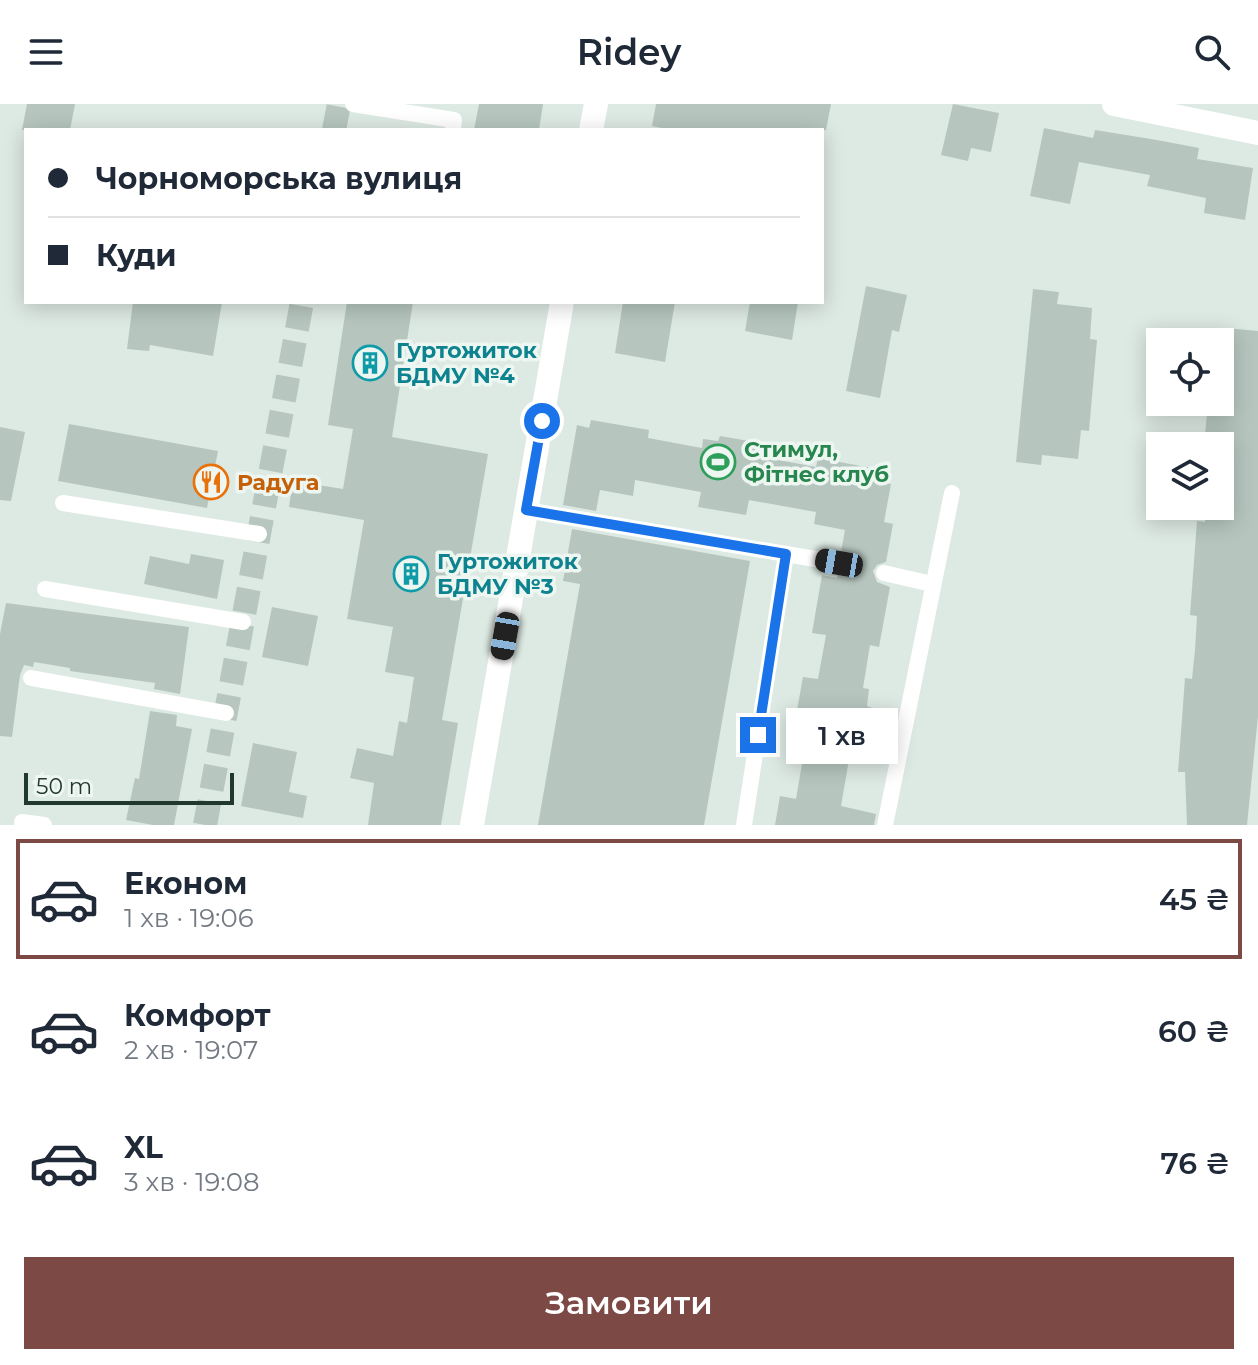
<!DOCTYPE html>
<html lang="uk">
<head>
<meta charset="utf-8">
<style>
	:root { --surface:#fff; --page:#f2f2f3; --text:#1f2937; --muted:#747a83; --line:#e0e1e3; --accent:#7c4945 }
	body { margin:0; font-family:Montserrat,sans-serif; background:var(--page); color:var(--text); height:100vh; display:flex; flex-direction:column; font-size:30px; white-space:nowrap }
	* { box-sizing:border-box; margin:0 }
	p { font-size:26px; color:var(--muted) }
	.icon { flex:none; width:44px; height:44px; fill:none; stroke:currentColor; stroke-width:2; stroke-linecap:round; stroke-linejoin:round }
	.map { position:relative; height:721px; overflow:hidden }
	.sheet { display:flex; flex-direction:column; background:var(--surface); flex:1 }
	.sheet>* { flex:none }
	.banner { position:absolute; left:24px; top:24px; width:800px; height:176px; border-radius:0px; box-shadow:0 4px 20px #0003; display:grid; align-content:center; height:176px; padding:0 24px; background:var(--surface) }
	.fabs { position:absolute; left:1146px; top:224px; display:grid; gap:16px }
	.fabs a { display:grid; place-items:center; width:88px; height:88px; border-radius:0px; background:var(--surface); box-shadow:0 4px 20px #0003; font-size:40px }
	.scale { position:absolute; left:24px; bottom:20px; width:210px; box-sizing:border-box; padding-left:8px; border:4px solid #203830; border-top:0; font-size:22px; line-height:28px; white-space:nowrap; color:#203830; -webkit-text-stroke:6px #edf6f1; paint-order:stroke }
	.end { position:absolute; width:36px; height:36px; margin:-18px; border:10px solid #1a73e8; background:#fff; box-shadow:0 0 0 4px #fff }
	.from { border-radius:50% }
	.bubble { position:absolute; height:56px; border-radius:0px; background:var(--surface); box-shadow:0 4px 20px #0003; font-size:26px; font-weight:600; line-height:56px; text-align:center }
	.car { position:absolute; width:24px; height:48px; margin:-24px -12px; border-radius:10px; box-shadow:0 0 6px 2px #0007; background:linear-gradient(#222 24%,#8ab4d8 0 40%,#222 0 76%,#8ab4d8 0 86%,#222 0) }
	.banner b { display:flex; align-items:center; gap:28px; height:76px; font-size:30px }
	.banner b+b { border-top:2px solid var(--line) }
	.banner i { width:20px; height:20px; background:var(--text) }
	ul { padding:14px 0 0; list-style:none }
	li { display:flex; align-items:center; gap:24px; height:120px; margin:0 16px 12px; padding:0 8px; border:4px solid transparent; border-radius:0px }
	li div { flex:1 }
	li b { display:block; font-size:30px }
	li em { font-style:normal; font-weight:600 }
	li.active { border-color:var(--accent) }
	li>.icon { width:72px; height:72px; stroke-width:1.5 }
	.button { display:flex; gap:16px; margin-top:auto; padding:16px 24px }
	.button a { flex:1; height:92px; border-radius:0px; background:var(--accent); color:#fff; font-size:32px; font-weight:600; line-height:92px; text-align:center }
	header { display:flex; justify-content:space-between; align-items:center; height:104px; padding:0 24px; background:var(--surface); font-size:36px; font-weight:600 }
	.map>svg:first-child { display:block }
</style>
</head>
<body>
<header><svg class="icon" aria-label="menu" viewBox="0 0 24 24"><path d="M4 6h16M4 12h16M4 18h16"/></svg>Ridey<svg class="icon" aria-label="search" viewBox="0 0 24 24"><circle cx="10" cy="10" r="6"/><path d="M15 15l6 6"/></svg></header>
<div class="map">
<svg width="1258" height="721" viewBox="0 0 1258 721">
	<rect width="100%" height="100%" fill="#dde9e3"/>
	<g fill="#b6c6bf">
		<polygon points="27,0 75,0 70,26 22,26"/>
		<polygon points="479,0 543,0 539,26 474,26"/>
		<polygon points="656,0 831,0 826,26 671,26 652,22"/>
		<polygon points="953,0 999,9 991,48 971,44 968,57 941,51"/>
		<polygon points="1044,24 1093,34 1095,26 1157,36 1199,44 1197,55 1253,64 1245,116 1204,109 1206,94 1147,82 1150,71 1079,58 1070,100 1030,92"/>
		<polygon points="866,182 907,191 899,228 892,226 880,294 846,287"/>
		<polygon points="1033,185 1059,188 1057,200 1092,204 1090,235 1097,236 1089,327 1081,326 1078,355 1042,351 1041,361 1016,358"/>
		<polygon points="133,198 222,198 213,252 150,241 149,247 127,245"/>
		<polygon points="347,198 413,198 392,333 488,350 442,616 458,619 441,721 368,721 374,679 350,674 357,644 393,652 399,617 407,619 414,573 385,568 393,523 347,515 364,416 289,403 293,377 343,385 353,325 328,321"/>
		<polygon points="623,198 675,198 665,258 615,249"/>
		<polygon points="750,198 798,198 792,236 745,227"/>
		<polygon points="1225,224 1258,227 1258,612 1247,721 1187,721 1185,668 1178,668 1185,574 1192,575 1195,546 1197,512 1190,511 1197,417 1205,418 1206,402 1220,402 1220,342 1204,342 1208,298 1220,298 1220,253 1222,253"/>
		<polygon points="591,316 649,326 648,334 702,344 703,335 718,337 720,332 749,337 748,342 763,345 762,353 816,363 818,354 877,365 875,377 891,380 884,418 893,420 886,458 877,461 873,467 877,478 890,483 879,543 870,541 863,584 869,585 867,602 872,604 867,632 862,631 859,646 851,644 841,702 876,710 874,721 775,721 780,692 796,695 806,636 792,634 803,573 818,575 826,531 812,529 822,471 837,474 838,470 848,465 849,454 841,448 845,426 814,420 816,408 749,396 746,411 698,403 701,388 635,376 633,392 600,386 596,407 563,401 577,321 589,324"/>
		<polygon points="69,320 218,347 207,404 58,377"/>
		<polygon points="0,323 25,328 11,397 0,396"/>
		<polygon points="572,425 750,457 704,721 538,721 580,480 563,477"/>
		<polygon points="191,450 224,456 217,495 144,480 150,452 189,460"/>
		<polygon points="6,499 189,523 180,590 154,585 155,579 70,567 70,564 34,558 33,563 24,561 20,571 12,633 0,632 0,530"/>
		<polygon points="272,503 318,512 308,562 262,553"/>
		<polygon points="150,607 177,611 176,622 192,625 174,721 153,721 126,716 135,674 139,675"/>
		<polygon points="253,639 297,648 289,688 307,692 303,714 241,702"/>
	</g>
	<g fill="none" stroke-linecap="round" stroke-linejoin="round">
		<g stroke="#b7c6bf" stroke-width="24" stroke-dasharray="24 12" stroke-linecap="butt">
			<polyline points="334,26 339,0"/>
			<polyline points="205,721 302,198"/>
		</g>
		<g stroke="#fff" stroke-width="16">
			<polyline points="353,0 454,16 453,26"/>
			<polyline points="63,399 259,430"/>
			<polyline points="526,406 786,450 744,721"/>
			<polyline points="786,450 839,459"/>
			<polyline points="884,469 932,480"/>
			<polyline points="45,485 243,518"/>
			<polyline points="31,574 226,609"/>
			<polyline points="22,721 22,718 44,721"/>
			<polyline points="885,721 952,389"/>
		</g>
		<g stroke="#fff" stroke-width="24">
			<polyline points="1114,0 1258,29"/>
			<polyline points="591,26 596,0"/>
			<polyline points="472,721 562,198"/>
		</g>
	</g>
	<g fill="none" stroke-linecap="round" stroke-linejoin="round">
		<polyline stroke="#1a73e8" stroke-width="10" points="542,317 526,406 786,450 758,631"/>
	</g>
	<defs>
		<g id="building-ring" transform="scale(1.8)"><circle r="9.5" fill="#edf6f1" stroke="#0f9aa8" stroke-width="1.5"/><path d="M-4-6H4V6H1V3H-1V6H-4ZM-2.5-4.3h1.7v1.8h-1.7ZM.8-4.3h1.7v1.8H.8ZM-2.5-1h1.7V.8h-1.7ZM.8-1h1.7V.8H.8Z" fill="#0f9aa8"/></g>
		<g id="stadium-ring" transform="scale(1.8)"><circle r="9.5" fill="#edf6f1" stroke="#2e9e5b" stroke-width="1.5"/><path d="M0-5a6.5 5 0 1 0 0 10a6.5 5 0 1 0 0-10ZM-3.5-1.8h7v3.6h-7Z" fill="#2e9e5b"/></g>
		<g id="restaurant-ring" transform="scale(1.8)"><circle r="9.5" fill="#edf6f1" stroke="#e8710a" stroke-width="1.5"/><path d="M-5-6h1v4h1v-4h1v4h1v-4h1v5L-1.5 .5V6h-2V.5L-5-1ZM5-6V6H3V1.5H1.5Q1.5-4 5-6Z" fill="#e8710a"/></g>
	</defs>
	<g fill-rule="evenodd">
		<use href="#building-ring" x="370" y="259"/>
		<use href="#stadium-ring" x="718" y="358"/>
		<use href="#restaurant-ring" x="211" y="378"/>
		<use href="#building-ring" x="411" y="470"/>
	</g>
	<g text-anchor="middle" stroke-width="7" stroke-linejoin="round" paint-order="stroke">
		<g font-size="22" font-weight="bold" fill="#0d838f" stroke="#edf6f1" text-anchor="start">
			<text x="396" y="254">Гуртожиток<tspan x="396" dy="25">БДМУ №4</tspan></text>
			<text x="437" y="465">Гуртожиток<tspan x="437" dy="25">БДМУ №3</tspan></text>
		</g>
		<g font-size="22" font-weight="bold" fill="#27864d" stroke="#edf6f1" text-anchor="start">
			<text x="744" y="353">Стимул,<tspan x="744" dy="25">Фітнес клуб</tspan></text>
		</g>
		<g font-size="22" font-weight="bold" fill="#c56008" stroke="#edf6f1" text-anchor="start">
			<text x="237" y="386">Радуга</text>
		</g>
	</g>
</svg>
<div class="fabs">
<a><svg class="icon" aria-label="locate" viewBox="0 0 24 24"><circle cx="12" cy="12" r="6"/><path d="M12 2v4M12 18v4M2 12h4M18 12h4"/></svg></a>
<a><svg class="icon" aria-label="layers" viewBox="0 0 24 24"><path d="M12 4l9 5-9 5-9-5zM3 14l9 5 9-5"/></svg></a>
</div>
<div class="scale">50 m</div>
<i class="end from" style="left:542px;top:317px"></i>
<i class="end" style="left:758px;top:631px"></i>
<div class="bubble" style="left:786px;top:604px;width:112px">1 хв</div>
<i class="car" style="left:839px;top:459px;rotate:280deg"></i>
<i class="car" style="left:505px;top:532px;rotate:190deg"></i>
<div class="banner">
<b><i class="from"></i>Чорноморська вулиця</b>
<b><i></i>Куди</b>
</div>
</div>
<section class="sheet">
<ul>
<li class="active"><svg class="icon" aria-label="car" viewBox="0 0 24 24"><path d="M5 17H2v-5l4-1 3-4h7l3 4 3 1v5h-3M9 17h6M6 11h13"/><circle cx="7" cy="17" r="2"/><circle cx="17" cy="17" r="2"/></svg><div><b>Економ</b><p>1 хв · 19:06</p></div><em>45 ₴</em></li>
<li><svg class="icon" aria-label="car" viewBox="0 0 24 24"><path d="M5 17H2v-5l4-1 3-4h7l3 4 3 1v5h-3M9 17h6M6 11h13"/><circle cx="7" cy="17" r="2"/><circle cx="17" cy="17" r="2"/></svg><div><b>Комфорт</b><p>2 хв · 19:07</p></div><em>60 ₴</em></li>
<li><svg class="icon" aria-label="car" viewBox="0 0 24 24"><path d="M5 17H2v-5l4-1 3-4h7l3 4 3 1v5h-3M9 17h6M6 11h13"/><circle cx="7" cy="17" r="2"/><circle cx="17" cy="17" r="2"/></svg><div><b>XL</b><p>3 хв · 19:08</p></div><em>76 ₴</em></li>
</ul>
<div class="button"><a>Замовити</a></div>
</section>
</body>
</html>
